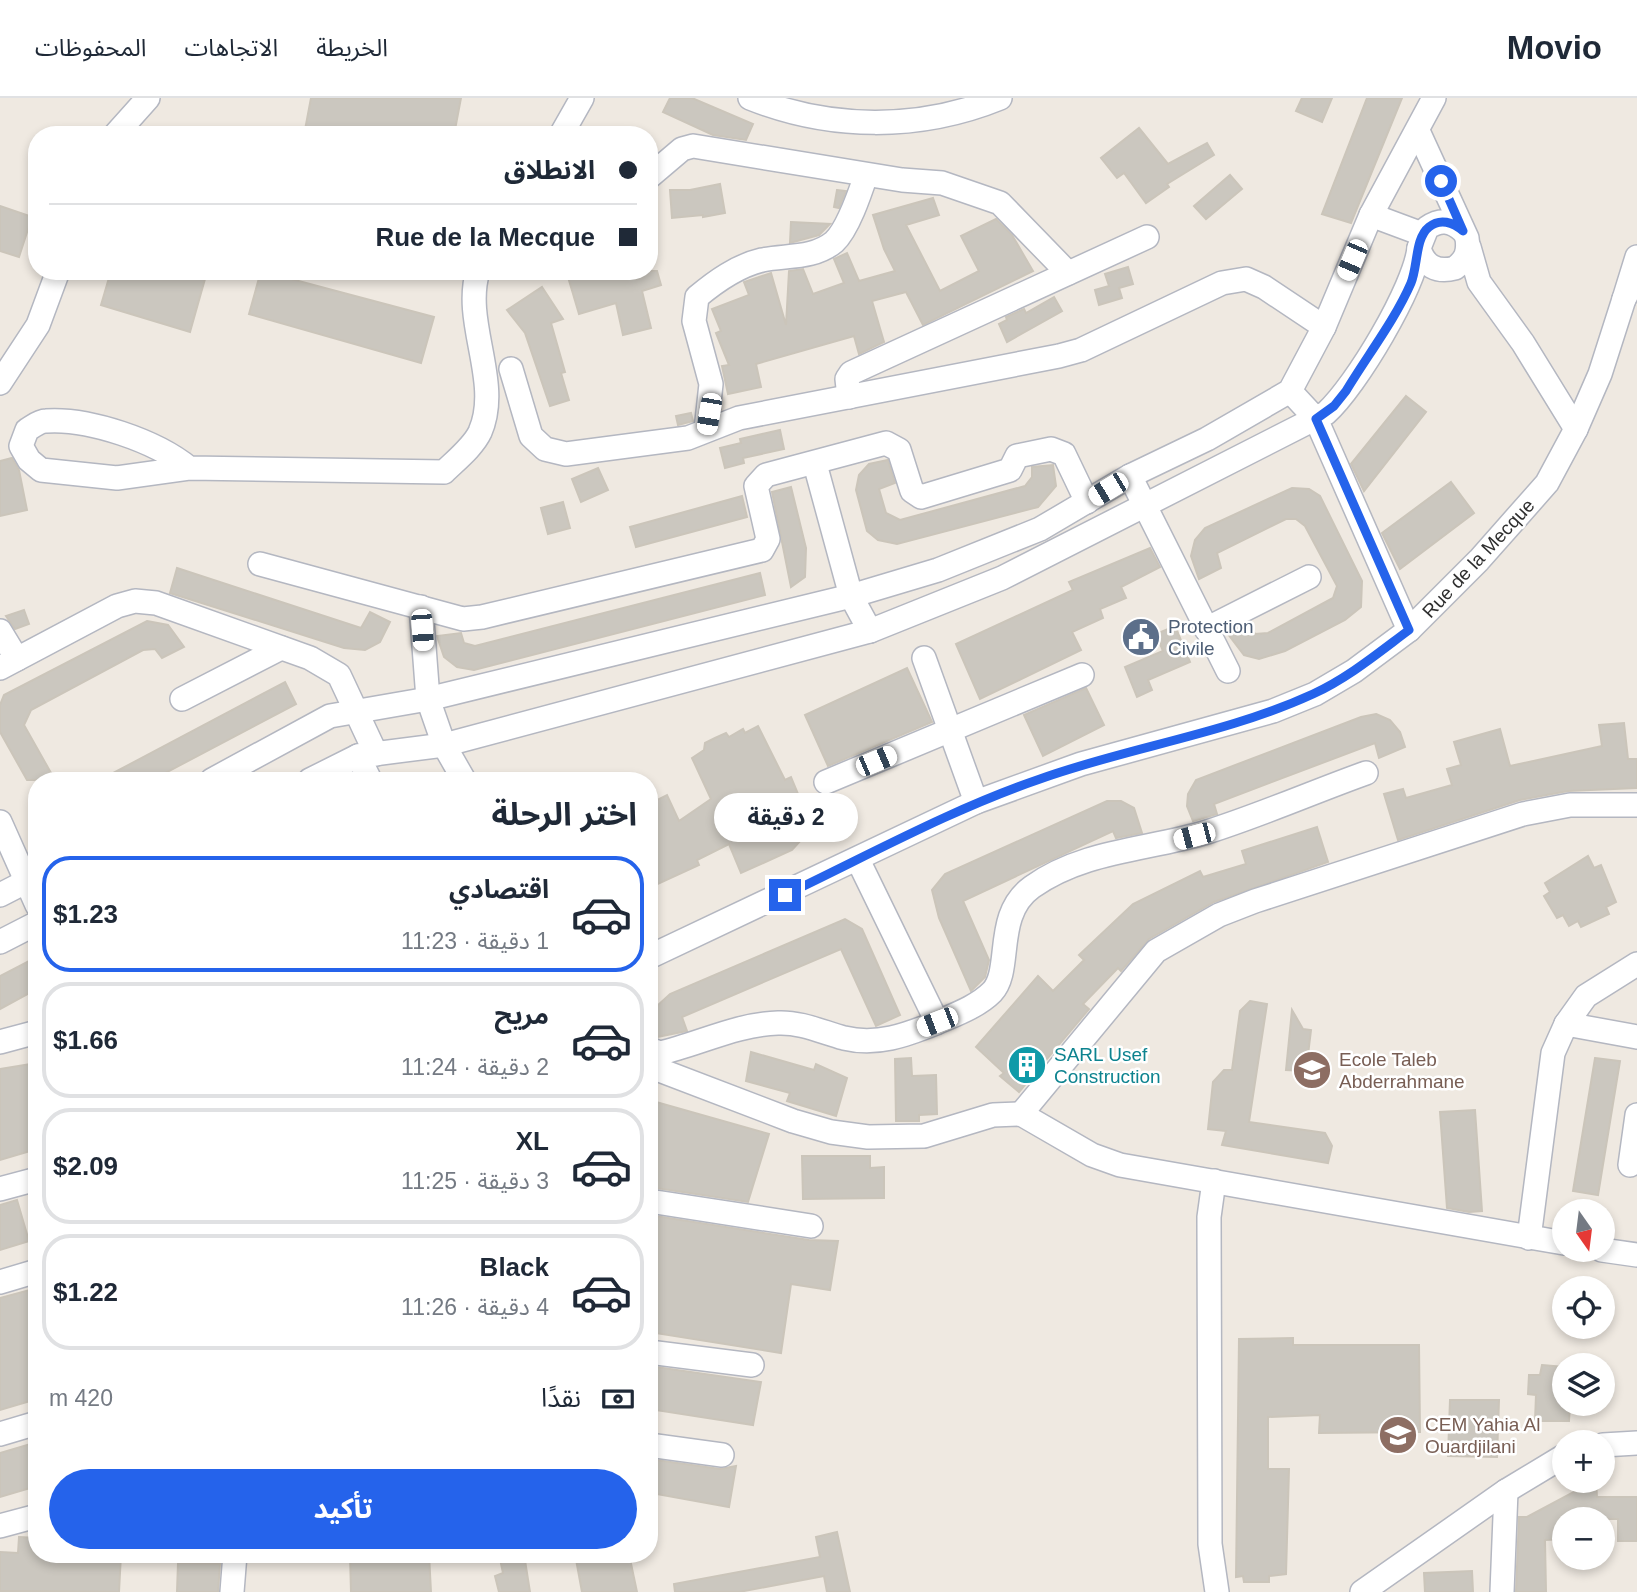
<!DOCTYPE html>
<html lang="ar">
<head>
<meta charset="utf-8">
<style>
	:root { --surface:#fff; --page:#f2f2f3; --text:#1f2937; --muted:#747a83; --line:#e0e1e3; --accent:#2563eb }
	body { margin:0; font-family:Arial,"Noto Sans Arabic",sans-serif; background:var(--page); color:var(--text); direction:rtl; height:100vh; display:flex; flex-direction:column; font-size:26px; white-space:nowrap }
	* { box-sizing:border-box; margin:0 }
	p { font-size:23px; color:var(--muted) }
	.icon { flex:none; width:38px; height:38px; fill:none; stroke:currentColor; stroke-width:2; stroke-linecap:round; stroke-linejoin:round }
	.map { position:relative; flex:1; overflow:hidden; direction:ltr }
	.sheet { position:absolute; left:28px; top:674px; width:630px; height:791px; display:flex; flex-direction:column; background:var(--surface); border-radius:28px; box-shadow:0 4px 10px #0003; direction:rtl }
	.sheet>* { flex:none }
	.hud { position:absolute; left:28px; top:28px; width:630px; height:154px; border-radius:28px; box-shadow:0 4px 10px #0003; direction:rtl; display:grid; align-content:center; height:154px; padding:0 21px; background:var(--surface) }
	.needle { width:46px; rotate:166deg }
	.fabs { position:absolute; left:1552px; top:1101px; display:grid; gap:14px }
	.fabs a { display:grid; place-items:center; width:63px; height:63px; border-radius:50%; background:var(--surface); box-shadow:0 4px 10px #0003; font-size:35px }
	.end { position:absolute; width:32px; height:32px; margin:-16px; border:9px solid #2563eb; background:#fff; box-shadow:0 0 0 4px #fff }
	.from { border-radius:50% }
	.bubble { position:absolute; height:49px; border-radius:24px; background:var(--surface); box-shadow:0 4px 10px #0003; font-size:23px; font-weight:700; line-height:49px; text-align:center; direction:rtl }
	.car { position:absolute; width:21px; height:42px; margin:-21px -10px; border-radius:9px; box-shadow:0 0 5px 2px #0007; background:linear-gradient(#fff 24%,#345 0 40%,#fff 0 76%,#345 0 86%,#fff 0) }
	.hud b { display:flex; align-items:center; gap:24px; height:66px; font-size:26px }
	.hud b+b { border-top:2px solid var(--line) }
	.hud i { width:18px; height:18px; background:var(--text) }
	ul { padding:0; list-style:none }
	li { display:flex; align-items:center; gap:21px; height:116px; margin:0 14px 10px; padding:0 7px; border:4px solid var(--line); border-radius:28px }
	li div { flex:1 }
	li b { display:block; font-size:26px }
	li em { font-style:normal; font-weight:700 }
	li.current { border-color:var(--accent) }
	li>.icon { width:63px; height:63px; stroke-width:1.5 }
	h2 { padding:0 21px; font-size:32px; line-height:84px }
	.pay { display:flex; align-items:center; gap:18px; height:77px; padding:0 21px; font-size:26px }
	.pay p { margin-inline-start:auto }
	.action { display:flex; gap:14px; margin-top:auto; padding:14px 21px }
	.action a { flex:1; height:80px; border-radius:42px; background:var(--accent); color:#fff; font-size:28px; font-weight:700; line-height:80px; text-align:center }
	header { display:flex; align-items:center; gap:42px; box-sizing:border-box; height:98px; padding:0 35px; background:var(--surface); border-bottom:2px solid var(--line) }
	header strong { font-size:33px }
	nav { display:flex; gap:38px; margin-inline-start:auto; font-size:24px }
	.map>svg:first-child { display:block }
</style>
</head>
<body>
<header>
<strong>Movio</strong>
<nav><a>الخريطة</a><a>الاتجاهات</a><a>المحفوظات</a></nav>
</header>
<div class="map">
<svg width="1637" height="1494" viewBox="0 0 1637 1494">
	<rect width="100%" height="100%" fill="#efe9e1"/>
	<g fill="#cbc7bf" stroke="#cbc5ba" stroke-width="2">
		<polygon points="311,0 461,0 454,37 304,37"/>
		<polygon points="670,0 692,0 753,26 746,42 713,37 663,14"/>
		<polygon points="1302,0 1332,0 1322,24 1296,13"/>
		<polygon points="1367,0 1402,0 1351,125 1322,116"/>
		<polygon points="1139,30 1168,66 1207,45 1214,57 1167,86 1169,89 1146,105 1124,75 1117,80 1101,60"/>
		<polygon points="1230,77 1242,91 1206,121 1194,108"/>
		<polygon points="720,86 725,115 703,119 703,117 672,120 670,92 690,92"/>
		<polygon points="837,92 846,93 839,110 834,109"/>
		<polygon points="933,100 939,117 906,127 940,193 979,173 961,138 996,121 1012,137 1033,173 923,227 906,194 872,203 884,244 859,256 854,238 756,266 761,289 728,296 722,268 729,267 716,235 721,233 712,211 749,197 744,184 771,175 786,227 789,173 803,171 813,196 844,185 834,161 847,155 859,183 895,173 884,151 873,117"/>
		<polygon points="0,108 32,119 19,159 0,153"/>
		<polygon points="791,124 830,126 819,137 790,145"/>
		<polygon points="1128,169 1133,186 1119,190 1122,200 1099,207 1095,192 1109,188 1105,176"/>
		<polygon points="111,173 179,173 205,181 190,234 101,207"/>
		<polygon points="261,173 434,219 421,265 249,216"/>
		<polygon points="587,173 657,173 661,187 642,193 651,230 623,237 616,205 579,216 568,179"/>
		<polygon points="542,189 563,221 551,225 565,274 561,275 569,302 550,308 525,235 507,212"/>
		<polygon points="1054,199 1062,213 1007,244 999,226 1007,222 1006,219 1024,211 1026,215"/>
		<polygon points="1406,298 1426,314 1364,393 1351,366"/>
		<polygon points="691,315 693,323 678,327 676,318"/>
		<polygon points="780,332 784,351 743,360 744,365 725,370 720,350 741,345 740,341"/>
		<polygon points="12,360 19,372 27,412 0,418 0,363"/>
		<polygon points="888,362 895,385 879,391 886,415 900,422 1025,388 1032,379 1032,369 1053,367 1056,388 1038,409 897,446 878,442 867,433 856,392 859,377 869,366"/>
		<polygon points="598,370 608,392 581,404 572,381"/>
		<polygon points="1451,384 1474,415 1400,471 1382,435"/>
		<polygon points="791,389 806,450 805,479 791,489 772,394"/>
		<polygon points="1292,390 1309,391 1320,398 1362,483 1361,509 1345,522 1285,553 1259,561 1244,557 1228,536 1249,525 1255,536 1268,535 1333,500 1337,488 1305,428 1296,421 1286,421 1217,455 1221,470 1199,481 1191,458 1195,442 1205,430"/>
		<polygon points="742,398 747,419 636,449 630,429"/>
		<polygon points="563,404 570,430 548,436 541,410"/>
		<polygon points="1150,450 1160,469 1121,489 1126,500 1100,511 1103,520 1072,534 1081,552 980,601 956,546 1073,492 1069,484"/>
		<polygon points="177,470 361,530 370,514 390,524 380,544 365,552 344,550 170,495"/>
		<polygon points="760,475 765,497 474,572 457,569 444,559 437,538 461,535 464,545 475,548"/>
		<polygon points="24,512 29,526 15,531 6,518"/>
		<polygon points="147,523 168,527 184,549 162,560 155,551 143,552 31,612 24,627 55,682 27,682 0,634 0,607 4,597"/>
		<polygon points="1175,528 1190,564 1148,582 1152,592 1137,599 1125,569 1163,553 1156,536"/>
		<polygon points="907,570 932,624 828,668 805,617"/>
		<polygon points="285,584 296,606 152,682 100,682"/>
		<polygon points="1086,590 1104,627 1043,658 1024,617"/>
		<polygon points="1376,616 1390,622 1400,634 1405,649 1379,660 1375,645 1214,706 1217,716 1193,723 1187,708 1188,696 1196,682 1361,619"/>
		<polygon points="1624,625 1628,661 1637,661 1637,690 1568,693 1520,702 1398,742 1384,696 1403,691 1406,700 1452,687 1447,671 1461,667 1454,644 1500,631 1510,668 1602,648 1599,627"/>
		<polygon points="758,628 785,682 791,679 803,708 806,726 802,741 792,752 741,775 729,746 697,762 699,767 649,790 649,759 656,756 649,742 649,706 667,697 679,723 711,701 692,660 704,652 705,645 715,640 726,635 729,639 743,631 745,635"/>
		<polygon points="1107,703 1121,703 1134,710 1142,735 1116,740 1113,733 963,803 989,862 985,879 971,893 939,820 932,792 945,776"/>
		<polygon points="1317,729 1328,764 1214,804 1149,841 1121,873 1118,870 1083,906 1089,911 1019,994 1000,978 1004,975 976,949 1038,878 1053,893 1084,862 1079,857 1133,806 1200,773 1203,779 1246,766 1242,753"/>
		<polygon points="1588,758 1594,770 1601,767 1616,804 1606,809 1609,816 1581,829 1578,823 1569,828 1563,817 1557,820 1544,798 1550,794 1545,785"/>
		<polygon points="845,821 862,831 900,917 876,928 841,851 682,919 687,933 657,939 652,922 658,907 670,896"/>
		<polygon points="37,859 37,891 0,911 0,878"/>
		<polygon points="1250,903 1267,906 1249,1024 1325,1035 1332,1048 1328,1065 1222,1047 1226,1033 1208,1031 1213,984 1224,972 1232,972 1240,913"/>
		<polygon points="1292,912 1303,931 1311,932 1306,973 1286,972"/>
		<polygon points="751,954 814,972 816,966 847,980 836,1018 787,1003 790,995 746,983"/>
		<polygon points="911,960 912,978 936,977 937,1016 919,1017 919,1023 896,1023 895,961"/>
		<polygon points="1595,960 1620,963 1598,1097 1573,1093"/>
		<polygon points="37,965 37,1051 0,1062 0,971"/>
		<polygon points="649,1002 769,1036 748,1104 649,1089"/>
		<polygon points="1475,1012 1482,1113 1469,1114 1447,1110 1440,1014"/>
		<polygon points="802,1058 870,1058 870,1070 884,1069 884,1100 803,1101"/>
		<polygon points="17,1102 29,1143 0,1152 0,1107"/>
		<polygon points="649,1117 809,1142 838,1143 830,1192 791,1186 781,1255 649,1234"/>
		<polygon points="37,1190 37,1301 0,1312 0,1200"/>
		<polygon points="1293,1240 1293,1247 1419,1247 1420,1334 1319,1335 1320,1317 1268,1319 1268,1371 1289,1371 1286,1476 1269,1478 1269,1484 1244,1484 1243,1478 1236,1479 1239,1241"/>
		<polygon points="1542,1267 1564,1269 1564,1306 1570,1306 1569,1323 1535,1323 1536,1297 1528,1296 1529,1277 1540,1277"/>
		<polygon points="649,1268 761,1284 753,1327 649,1311"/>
		<polygon points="1450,1302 1499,1302 1497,1359 1448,1358"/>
		<polygon points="37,1344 37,1388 0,1399 0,1355"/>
		<polygon points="656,1362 720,1371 736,1368 729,1409 651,1395"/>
		<polygon points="1596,1382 1597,1399 1637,1399 1637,1443 1618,1443 1618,1421 1564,1421 1564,1441 1545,1442 1546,1494 1516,1494 1519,1419 1527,1419"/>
		<polygon points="837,1434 850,1494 827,1494 824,1478 739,1494 675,1494 674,1486 820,1459 816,1439"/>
		<polygon points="19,1439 37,1440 37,1456 121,1456 119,1494 0,1493 0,1454 18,1455"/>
		<polygon points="350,1456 429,1456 431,1494 351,1494"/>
		<polygon points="499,1456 524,1456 530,1494 499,1494 495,1478 503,1475"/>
		<polygon points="575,1456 629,1456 637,1494 582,1494"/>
		<polygon points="178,1465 220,1466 218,1494 177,1494"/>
		<polygon points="1472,1473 1473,1494 1425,1494 1424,1475"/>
	</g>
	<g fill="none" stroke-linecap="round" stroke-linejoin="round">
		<g stroke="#b4b7c1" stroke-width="26">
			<g id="minor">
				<path d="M750,0C830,32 919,33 1000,0"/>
				<path d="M1418,33L1467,140C1469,154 1466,162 1455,170C1437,175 1424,168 1419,150L1427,130C1440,121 1451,122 1463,133"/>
				<polyline points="115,37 148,0"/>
				<polyline points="561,37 582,0"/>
				<polyline points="649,79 682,51 693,48 902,82 942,85 1000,105 1068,175"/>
				<polyline points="1371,117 1422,136"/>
				<polyline points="1469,149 1479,184 1523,245 1576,331"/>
				<polyline points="1637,159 1624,201 1637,178"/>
				<polyline points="511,271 531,338 545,351 566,356 688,340 739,320 1059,258 1081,252 1222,185 1246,181 1264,189 1324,229"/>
				<polyline points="0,285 38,227 58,173"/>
				<polyline points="1290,293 1316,321 1409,532"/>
				<polyline points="849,299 847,281 851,275 1147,139"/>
				<path d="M706,332L711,286L694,223L697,199C716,183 737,168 762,162C787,157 813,161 834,144C848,131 860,95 866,77"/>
				<polyline points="815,366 851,498 870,533"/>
				<path d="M189,370C156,343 89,320 46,323C39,323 32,329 27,332L21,348L29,362L41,372L117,380L189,370L444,374C455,363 473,349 480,334C502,284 462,224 478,173"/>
				<polyline points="1130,378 1228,573"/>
				<polyline points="260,466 463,521 482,519 762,452 768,441 756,388 766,377 886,345 899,352 912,393 921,399 1010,372 1017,358 1051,351 1064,356 1087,404"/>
				<polyline points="421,509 428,601 444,647 464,682"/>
				<polyline points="1206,531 1309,479"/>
				<polyline points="0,533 17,561"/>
				<polyline points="924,560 976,704"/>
				<polyline points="0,570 117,508 135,503 156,505 310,560 339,577 376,656"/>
				<polyline points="182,601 281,550"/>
				<polyline points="358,658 370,682"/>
				<polyline points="212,682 330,618 428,601 851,498 938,472 1040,431 1130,378 1207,341 1290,293 1324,229 1371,117 1434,0"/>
				<path d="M310,682L358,658L444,647L870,533L1002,480L1326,315C1356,288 1415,189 1419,150"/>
				<polyline points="826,684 1082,577"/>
				<polyline points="0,724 37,807"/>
				<polyline points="858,762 937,924"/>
				<polyline points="0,797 37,778"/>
				<polyline points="0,844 37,825"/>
				<polyline points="649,859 976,704 1081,666 1273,613 1315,596 1354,573 1409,532 1479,462 1547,385 1576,331 1600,276 1624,201"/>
				<polyline points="1566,926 1637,939"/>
				<polyline points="0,944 37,934"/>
				<path d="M649,951L660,955C699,946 737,926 778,925C801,924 822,934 844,940C877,948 906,937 936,925C954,917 977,909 992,894C1013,872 993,817 1032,789C1084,752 1148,752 1207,734C1261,717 1313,694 1366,675"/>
				<polyline points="649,968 793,1023 831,1034 868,1039 924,1038 993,1017 1021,1016 1092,1057 1120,1067 1564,1145"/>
				<polyline points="1021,1016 1156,853 1219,817 1255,803 1523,716 1570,707 1637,707"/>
				<polyline points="1630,1067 1637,1017"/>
				<polyline points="1214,1083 1209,1119 1210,1446 1217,1494"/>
				<polyline points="0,1091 37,1081"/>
				<polyline points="649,1103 811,1128"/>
				<polyline points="1529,1140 1553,955 1566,926 1586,898 1637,866"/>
				<polyline points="1602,1152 1637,1157"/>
				<polyline points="0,1184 37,1173"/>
				<polyline points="649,1254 752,1267"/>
				<polyline points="0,1336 37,1325"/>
				<polyline points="649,1347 722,1357"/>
				<polyline points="1603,1347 1637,1345"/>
				<polyline points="0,1428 37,1418"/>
				<polyline points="232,1494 235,1456"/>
				<polyline points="1362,1494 1506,1393 1564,1358"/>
				<polyline points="1502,1494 1506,1393"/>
			</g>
		</g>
		<use href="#minor" stroke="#fff" stroke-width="23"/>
	</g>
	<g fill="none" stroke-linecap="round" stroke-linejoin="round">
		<path stroke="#2563eb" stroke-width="9" d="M785,797C869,757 952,711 1040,681C1129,649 1226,636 1313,596C1348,580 1378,555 1409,532L1316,321L1334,308L1346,293C1367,258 1395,222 1411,185C1418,168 1415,140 1429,129C1440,120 1453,124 1463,133L1441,83"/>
	</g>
	<defs>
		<g id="civic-disc" transform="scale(2.0125)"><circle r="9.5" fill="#5c6f8a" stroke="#fff"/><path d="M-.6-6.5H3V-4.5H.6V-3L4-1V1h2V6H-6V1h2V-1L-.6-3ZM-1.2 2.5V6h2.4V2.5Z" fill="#fff"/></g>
		<g id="building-disc" transform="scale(2.0125)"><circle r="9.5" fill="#0f9aa8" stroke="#fff"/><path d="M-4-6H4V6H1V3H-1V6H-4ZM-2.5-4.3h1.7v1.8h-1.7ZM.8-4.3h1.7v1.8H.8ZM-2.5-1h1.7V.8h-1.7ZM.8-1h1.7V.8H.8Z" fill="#fff"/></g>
		<g id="school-disc" transform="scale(2.0125)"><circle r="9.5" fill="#8d6e63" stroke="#fff"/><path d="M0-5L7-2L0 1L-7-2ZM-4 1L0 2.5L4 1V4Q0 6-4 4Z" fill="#fff"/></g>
	</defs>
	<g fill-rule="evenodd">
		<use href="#civic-disc" x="1141" y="539"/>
		<use href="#building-disc" x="1027" y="967"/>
		<use href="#school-disc" x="1312" y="972"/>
		<use href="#school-disc" x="1398" y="1337"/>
	</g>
	<g text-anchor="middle" stroke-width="5" stroke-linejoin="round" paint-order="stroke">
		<g font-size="19" fill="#2e2e2e" stroke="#fff">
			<text transform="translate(1478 460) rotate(-47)" y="7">Rue de la Mecque</text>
		</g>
		<g font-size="19" fill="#4e5e75" stroke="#fff" text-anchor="start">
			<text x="1168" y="535">Protection<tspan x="1168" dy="22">Civile</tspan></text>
		</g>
		<g font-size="19" fill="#0d838f" stroke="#fff" text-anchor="start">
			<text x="1054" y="963">SARL Usef<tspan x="1054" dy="22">Construction</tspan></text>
		</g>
		<g font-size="19" fill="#785e54" stroke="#fff" text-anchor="start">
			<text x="1339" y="968">Ecole Taleb<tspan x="1339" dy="22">Abderrahmane</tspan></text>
			<text x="1425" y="1333">CEM Yahia Al<tspan x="1425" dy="22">Ouardjilani</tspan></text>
		</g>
	</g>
</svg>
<div class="fabs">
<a><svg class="needle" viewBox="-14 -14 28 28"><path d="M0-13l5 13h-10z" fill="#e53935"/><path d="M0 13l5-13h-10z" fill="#747a83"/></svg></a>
<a><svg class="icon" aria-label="locate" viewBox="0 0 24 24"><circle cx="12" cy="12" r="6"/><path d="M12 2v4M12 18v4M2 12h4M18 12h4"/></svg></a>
<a><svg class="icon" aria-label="layers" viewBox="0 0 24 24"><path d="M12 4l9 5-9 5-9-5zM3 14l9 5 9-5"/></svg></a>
<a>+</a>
<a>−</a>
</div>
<i class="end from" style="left:1441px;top:83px"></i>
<i class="end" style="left:785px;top:797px"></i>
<div class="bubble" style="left:714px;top:695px;width:144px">2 دقيقة</div>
<i class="car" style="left:1352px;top:162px;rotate:203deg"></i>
<i class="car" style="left:709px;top:316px;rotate:190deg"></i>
<i class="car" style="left:1108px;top:391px;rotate:239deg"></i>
<i class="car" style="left:422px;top:532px;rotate:176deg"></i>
<i class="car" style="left:876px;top:663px;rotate:67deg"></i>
<i class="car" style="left:1194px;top:738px;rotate:255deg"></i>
<i class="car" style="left:937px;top:924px;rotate:249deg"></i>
<div class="hud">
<b><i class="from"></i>الانطلاق</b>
<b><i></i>Rue de la Mecque</b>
</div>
<section class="sheet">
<h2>اختر الرحلة</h2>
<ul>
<li class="current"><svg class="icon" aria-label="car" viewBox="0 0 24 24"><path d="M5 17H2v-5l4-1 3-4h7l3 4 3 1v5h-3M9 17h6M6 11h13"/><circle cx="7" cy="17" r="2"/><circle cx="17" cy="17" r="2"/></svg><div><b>اقتصادي</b><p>1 دقيقة · 11:23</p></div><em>$1.23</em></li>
<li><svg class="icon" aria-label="car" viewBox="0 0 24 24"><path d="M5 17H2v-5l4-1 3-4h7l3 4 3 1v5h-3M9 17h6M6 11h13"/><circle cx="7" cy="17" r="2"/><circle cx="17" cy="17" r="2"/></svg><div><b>مريح</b><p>2 دقيقة · 11:24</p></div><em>$1.66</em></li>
<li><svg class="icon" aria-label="car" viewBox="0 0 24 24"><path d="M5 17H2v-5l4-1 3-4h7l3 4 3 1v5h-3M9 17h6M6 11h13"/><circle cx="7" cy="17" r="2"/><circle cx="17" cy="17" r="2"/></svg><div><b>XL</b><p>3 دقيقة · 11:25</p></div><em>$2.09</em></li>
<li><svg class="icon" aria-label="car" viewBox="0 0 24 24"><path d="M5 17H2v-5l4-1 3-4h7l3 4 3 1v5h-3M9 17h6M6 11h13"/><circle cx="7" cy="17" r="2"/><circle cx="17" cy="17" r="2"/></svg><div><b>Black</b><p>4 دقيقة · 11:26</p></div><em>$1.22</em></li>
</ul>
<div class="pay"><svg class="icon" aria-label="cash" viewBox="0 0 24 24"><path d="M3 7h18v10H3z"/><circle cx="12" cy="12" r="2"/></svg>نقدًا<p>420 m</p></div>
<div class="action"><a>تأكيد</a></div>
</section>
</div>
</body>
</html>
